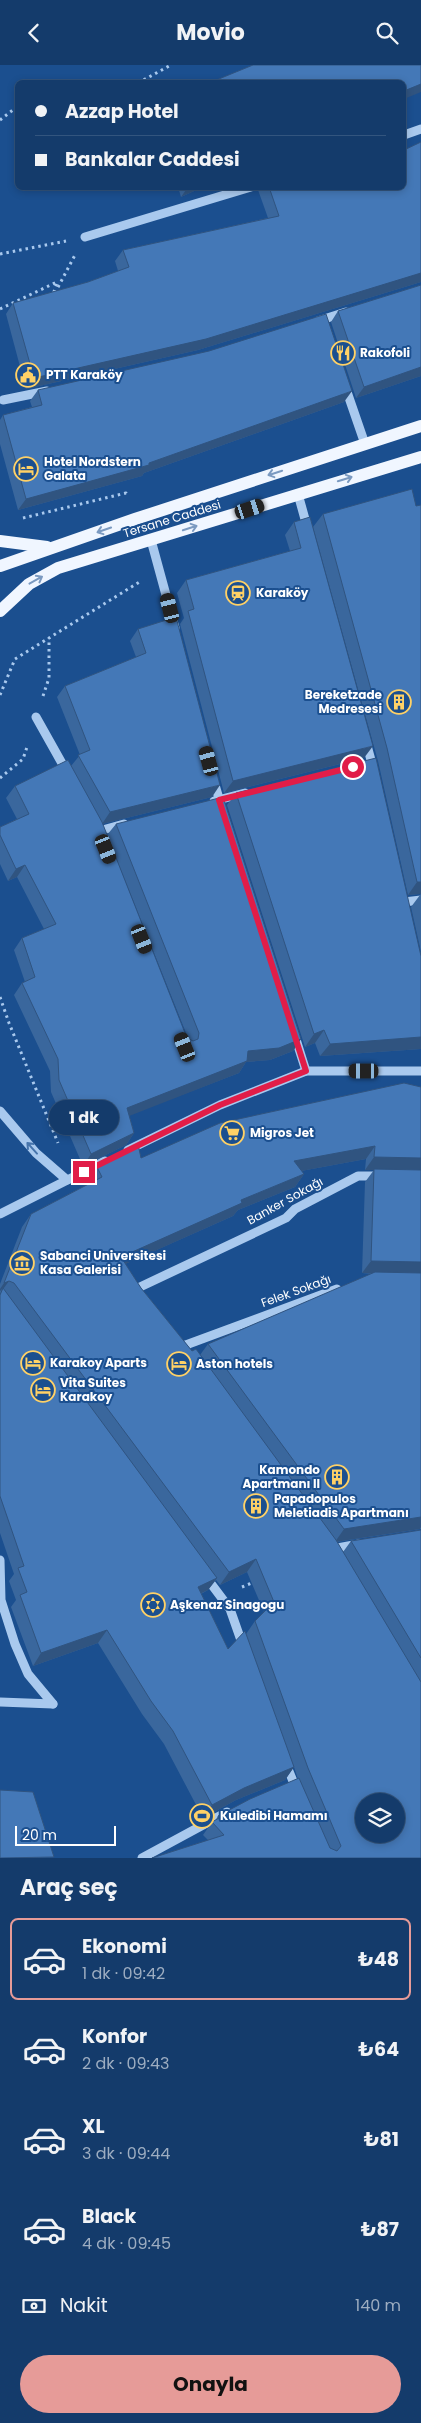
<!DOCTYPE html>
<html lang="tr">
<head>
<meta charset="utf-8">
<style>
	:root { --surface:#143b6b; --page:#214673; --text:#f1f3f6; --muted:#9dadc1; --line:#33557e; --accent:#e69b98 }
	body { margin:0; font-family:Poppins,sans-serif; background:var(--page); color:var(--text); height:100vh; display:flex; flex-direction:column; font-size:19px; white-space:nowrap }
	* { box-sizing:border-box; margin:0 }
	p { font-size:16px; color:var(--muted) }
	.icon { flex:none; width:28px; height:28px; fill:none; stroke:currentColor; stroke-width:2; stroke-linecap:round; stroke-linejoin:round }
	.map { position:relative; height:1793px; overflow:hidden }
	.side { display:flex; flex-direction:column; background:var(--surface); flex:1 }
	.side>* { flex:none }
	.guide { position:absolute; left:15px; top:15px; width:391px; height:110px; border-radius:8px; box-shadow:0 2px 8px #0003,0 0 0 1px var(--line); display:grid; align-content:center; height:110px; padding:0 20px; background:var(--surface) }
	.buttons { position:absolute; left:355px; top:1728px; display:grid; gap:10px }
	.buttons a { display:grid; place-items:center; width:50px; height:50px; border-radius:50%; background:var(--surface); box-shadow:0 2px 8px #0003,0 0 0 1px var(--line); font-size:25px }
	.scale { position:absolute; left:15px; bottom:12px; width:101px; box-sizing:border-box; padding-left:5px; border:2px solid #fff; border-top:0; font-size:14px; line-height:18px; white-space:nowrap; color:#fff; -webkit-text-stroke:4px #1b4f8f; paint-order:stroke }
	.end { position:absolute; width:22px; height:22px; margin:-11px; border:6px solid #e11d48; background:#fff; box-shadow:0 0 0 2px #fff }
	.from { border-radius:50% }
	.bubble { position:absolute; height:35px; border-radius:18px; background:var(--surface); box-shadow:0 2px 8px #0003,0 0 0 1px var(--line); font-size:16px; font-weight:700; line-height:35px; text-align:center }
	.car { position:absolute; width:15px; height:30px; margin:-15px -8px; border-radius:6px; box-shadow:0 0 4px 1px #0007; background:linear-gradient(#222 24%,#8ab4d8 0 40%,#222 0 76%,#8ab4d8 0 86%,#222 0) }
	.guide b { display:flex; align-items:center; gap:18px; height:48px; font-size:19px }
	.guide b+b { border-top:1px solid var(--line) }
	.guide i { width:12px; height:12px; background:var(--text) }
	ul { padding:0; list-style:none }
	li { display:flex; align-items:center; gap:15px; height:82px; margin:0 10px 8px; padding:0 10px; border:2px solid transparent; border-radius:8px }
	li div { flex:1 }
	li b { display:block; font-size:19px }
	li em { font-style:normal; font-weight:700 }
	li.active { border-color:var(--accent) }
	li>.icon { width:45px; height:45px; stroke-width:1.5 }
	h2 { padding:0 20px; font-size:22px; line-height:60px }
	.pay { display:flex; align-items:center; gap:12px; height:55px; padding:0 20px; font-size:19px }
	.pay p { margin-inline-start:auto }
	.cta { display:flex; gap:10px; margin-top:auto; padding:10px 20px }
	.cta a { flex:1; height:58px; border-radius:30px; background:var(--accent); color:#111; font-size:20px; font-weight:700; line-height:58px; text-align:center }
	header { display:flex; justify-content:space-between; align-items:center; height:65px; padding:0 20px; background:var(--surface); font-size:22px; font-weight:700 }
	.map>svg:first-child { display:block }
</style>
</head>
<body>
<header><svg class="icon" aria-label="back" viewBox="0 0 24 24"><path d="M15 5l-7 7 7 7"/></svg>Movio<svg class="icon" aria-label="search" viewBox="0 0 24 24"><circle cx="10" cy="10" r="6"/><path d="M15 15l6 6"/></svg></header>
<div class="map">
<svg width="421" height="1793" viewBox="0 0 421 1793">
	<rect width="100%" height="100%" fill="#1b4f8f"/>
	<g fill="none" stroke-linecap="round" stroke-linejoin="round">
		<g stroke="#a9c9ee" stroke-width="3" stroke-dasharray="2.5 4" stroke-linecap="butt">
			<polyline points="138,18 171,0"/>
			<polyline points="0,55 18,41"/>
			<polyline points="0,189 66,176"/>
			<polyline points="55,228 75,190"/>
			<polyline points="0,244 57,217 53,230"/>
			<polyline points="23,453 126,428 128,432"/>
			<polyline points="0,630 15,594 141,516"/>
			<polyline points="43,631 49,613 49,573"/>
			<polyline points="0,713 23,694 27,682"/>
			<polyline points="0,932 9,958 58,1078"/>
			<polyline points="242,1522 254,1517"/>
		</g>
		<g stroke="#a9c9ee" stroke-width="9">
			<polyline points="404,70 421,64"/>
			<polyline points="85,172 251,122"/>
			<polyline points="318,256 346,247"/>
			<polyline points="345,321 365,379"/>
			<polyline points="3,335 47,326"/>
			<polyline points="298,429 308,465"/>
			<polyline points="151,475 175,563"/>
			<polyline points="36,652 68,709"/>
			<polyline points="366,677 374,706"/>
			<polyline points="213,713 222,744"/>
			<polyline points="214,736 245,728"/>
			<polyline points="99,766 124,759"/>
			<polyline points="404,837 421,835"/>
			<polyline points="294,968 306,1006"/>
			<polyline points="0,1046 36,1088 67,1115"/>
			<polyline points="128,1085 220,1040 306,1006 421,1006"/>
			<polyline points="0,1149 105,1096"/>
			<polyline points="140,1222 286,1153 295,1144 358,1111 381,1111"/>
			<polyline points="187,1287 183,1281 337,1224"/>
			<polyline points="332,1484 359,1479"/>
			<polyline points="0,1495 1,1535 15,1579 28,1609 53,1639"/>
			<polyline points="206,1512 230,1544 243,1581"/>
			<polyline points="0,1637 53,1639"/>
			<polyline points="286,1699 297,1726"/>
			<polyline points="142,1793 227,1747"/>
		</g>
		<g stroke="#f0f6ff" stroke-width="12">
			<polyline points="0,476 47,482"/>
			<polyline points="0,501 135,454 421,361"/>
			<polyline points="0,546 29,519 58,503 421,392"/>
		</g>
	</g>
	<g fill="#3a679d" fill-rule="evenodd">
		<polygon points="421,77 421,217 198,285 26,324 6,249 13,238 88,217 118,206 115,196 123,185 268,153 257,122 404,122"/>
		<polygon points="178,122 203,122 181,132"/>
		<polygon points="421,220 421,311 356,333 331,257 338,246"/>
		<polygon points="38,325 344,337 144,408 142,411 18,445 0,379 0,355 3,350 32,342 30,336"/>
		<polygon points="416,441 421,829 408,830 378,696 313,462 323,449"/>
		<polygon points="294,457 364,693 224,728 180,559 184,553 177,528 186,515 290,486 285,470"/>
		<polygon points="138,564 212,732 102,759 187,973 188,973 107,770 116,759 301,974 293,986 270,995 246,997 239,1008 129,1050 134,1068 126,1080 83,1101 51,1027 50,1006 14,930 22,918 25,917 14,885 22,873 44,864 17,812 8,816 0,799 0,762 17,754 6,733 15,721 71,701 80,690 57,632 65,621 136,592 130,576"/>
		<polygon points="236,728 421,891 421,984 320,991 315,978 305,982 227,740"/>
		<polygon points="421,829 421,887 411,842 420,830"/>
		<path d="M421,1022V1464L337,1477L343,1487L351,1476L421,1465V1793L208,1775L203,1770L212,1757L215,1756L218,1751L298,1714L294,1702L285,1715L236,1735L203,1753L164,1679L142,1649L98,1578L33,1601L11,1542L16,1535L9,1516L14,1509L0,1468V1219L22,1162L31,1149L90,1118L87,1113L96,1100L141,1093ZM366,1094L365,1105H374L365,1117L362,1208L372,1209L208,1279L200,1290L192,1286L141,1223L125,1199L233,1151L238,1145L295,1122L304,1109L301,1106ZM247,1507L264,1547L255,1556L246,1569L228,1584L201,1529L208,1525L216,1515L220,1520Z"/>
	</g>
	<g fill="#305480">
		<polygon points="421,19 421,27 404,34 404,26"/>
		<polygon points="188,122 203,122 181,132"/>
		<polygon points="421,208 421,217 198,285 26,324 34,313"/>
		<polygon points="421,302 421,311 356,333 364,322"/>
		<polygon points="352,326 344,337 144,408 142,411 18,445 26,434 149,398"/>
		<polygon points="373,681 364,693 224,728 233,716"/>
		<polygon points="220,720 212,732 102,759 110,747"/>
		<polygon points="25,800 17,812 8,816 16,804"/>
		<polygon points="417,817 421,817 421,829 408,830"/>
		<polygon points="324,965 315,978 305,982 314,969"/>
		<polygon points="421,972 421,984 320,991 330,979"/>
		<polygon points="301,974 293,986 270,995 246,997 239,1008 119,1055 127,1043 248,986"/>
		<polygon points="134,1068 126,1080 83,1101 91,1089"/>
		<polygon points="375,1081 366,1094 285,1109 294,1096"/>
		<polygon points="374,1092 421,1093 421,1106 365,1105"/>
		<polygon points="304,1109 295,1122 238,1145 233,1151 112,1205 121,1192 241,1135"/>
		<polygon points="371,1196 421,1197 421,1210 362,1208"/>
		<polygon points="9,1216 1,1227 3,1223 0,1226 0,1224 4,1218"/>
		<polygon points="421,1452 421,1462 420,1464 335,1477 344,1464"/>
		<polygon points="256,1494 247,1507 220,1520 229,1507"/>
		<polygon points="217,1513 208,1525 189,1534 198,1522"/>
		<polygon points="107,1565 98,1578 33,1601 41,1588"/>
		<polygon points="294,1702 285,1715 236,1735 203,1753 212,1740 244,1723"/>
	</g>
	<g fill="#4478b7" stroke="#305480" fill-rule="evenodd">
		<polygon points="253,0 421,0 421,19 404,26 404,18 209,18"/>
		<polygon points="421,77 421,208 206,274 34,313 13,238 88,217 129,202 123,185 279,151 269,122 404,122 404,85"/>
		<polygon points="421,220 421,302 364,322 338,246"/>
		<polygon points="326,249 352,326 149,398 149,400 26,434 3,350 42,340 38,325 209,286"/>
		<polygon points="412,424 416,441 421,440 421,817 417,817 387,683 323,449"/>
		<polygon points="310,452 373,681 233,716 188,546 194,544 186,515 301,483 294,457"/>
		<polygon points="176,552 220,720 110,747 78,690 90,685 65,621 146,588 138,564"/>
		<polygon points="376,693 421,891 421,972 330,979 324,965 314,969 236,728"/>
		<polygon points="68,695 102,757 187,973 193,976 198,974 199,968 116,759 223,732 301,974 279,983 248,986 247,996 127,1043 134,1068 91,1089 59,1015 58,994 22,918 35,912 22,873 56,859 25,800 16,804 0,770 0,762 29,749 15,721"/>
		<path d="M404,1018L421,1022V1093L374,1092L375,1081L294,1096L304,1109L241,1135L242,1138L121,1192L141,1223L192,1286L196,1284L336,1475L421,1617V1793H152L224,1770L212,1757L219,1753L218,1751L250,1734L299,1713L330,1783L337,1786L341,1781L308,1703L255,1556L274,1537L256,1494L229,1507L14,1218L9,1216L4,1218L31,1149L102,1112L96,1100L138,1079L141,1093L220,1058ZM364,1736H396V1769H364Z"/>
		<polygon points="374,1104 421,1105 421,1197 371,1196"/>
		<polygon points="375,1207 421,1208 421,1452 344,1464 208,1279"/>
		<polygon points="3,1223 217,1513 198,1522 228,1584 245,1566 294,1702 244,1723 212,1740 173,1666 151,1636 107,1565 41,1588 20,1530 27,1527 18,1503 24,1501 0,1431 0,1230"/>
		<polygon points="421,1465 421,1593 351,1476"/>
		<polygon points="0,1725 33,1727 54,1792 0,1793"/>
	</g>
	<defs><path id="oneway-shaft" d="M-6 0H5M1.5-3L5.5 0L1.5 3" fill="none" stroke-width="1.6" stroke-linecap="round" stroke-linejoin="round" transform="scale(1.25)"/></defs>
	<g stroke="#7b9ac1">
		<use href="#oneway-shaft" transform="translate(275 408) rotate(162)"/>
		<use href="#oneway-shaft" transform="translate(345 414) rotate(-17)"/>
		<use href="#oneway-shaft" transform="translate(190 463) rotate(-18)"/>
		<use href="#oneway-shaft" transform="translate(104 465) rotate(161)"/>
		<use href="#oneway-shaft" transform="translate(36 515) rotate(-29)"/>
	</g>
	<use stroke="#4674ac" href="#oneway-shaft" transform="translate(32 1083) rotate(-132)"/>
	<g fill="none" stroke-linecap="round" stroke-linejoin="round">
		<polyline stroke="#e11d48" stroke-width="6" points="84,1107 220,1040 306,1006 219,735 353,702"/>
	</g>
	<defs>
		<g id="restaurant-ring" transform="scale(1.25)"><circle r="9.5" fill="#1b4f8f" stroke="#ffd166" stroke-width="1.5"/><path d="M-5-6h1v4h1v-4h1v4h1v-4h1v5L-1.5 .5V6h-2V.5L-5-1ZM5-6V6H3V1.5H1.5Q1.5-4 5-6Z" fill="#ffd166"/></g>
		<g id="civic-ring" transform="scale(1.25)"><circle r="9.5" fill="#1b4f8f" stroke="#ffd166" stroke-width="1.5"/><path d="M-.6-6.5H3V-4.5H.6V-3L4-1V1h2V6H-6V1h2V-1L-.6-3ZM-1.2 2.5V6h2.4V2.5Z" fill="#ffd166"/></g>
		<g id="hotel-ring" transform="scale(1.25)"><circle r="9.5" fill="#1b4f8f" stroke="#ffd166" stroke-width="1.5"/><path d="M-6-4.5h1.5V1H6V5H4.5V3h-9V5H-6ZM-4 0a1.8 1.8 0 1 1 3.6 0ZM.5 0V-2.5h3Q6-2.5 6 0Z" fill="#ffd166"/></g>
		<g id="station-ring" transform="scale(1.25)"><circle r="9.5" fill="#1b4f8f" stroke="#ffd166" stroke-width="1.5"/><path d="M-3-6H3Q5-6 5-4V2Q5 4 3 4L4.5 6H3L1.5 4h-3L-3 6H-4.5L-3 4Q-5 4-5 2V-4Q-5-6-3-6ZM-3.5-4v3h7v-3ZM-3.5 1v1.5H-2V1ZM2 1v1.5H3.5V1Z" fill="#ffd166"/></g>
		<g id="building-ring" transform="scale(1.25)"><circle r="9.5" fill="#1b4f8f" stroke="#ffd166" stroke-width="1.5"/><path d="M-4-6H4V6H1V3H-1V6H-4ZM-2.5-4.3h1.7v1.8h-1.7ZM.8-4.3h1.7v1.8H.8ZM-2.5-1h1.7V.8h-1.7ZM.8-1h1.7V.8H.8Z" fill="#ffd166"/></g>
		<g id="supermarket-ring" transform="scale(1.25)"><circle r="9.5" fill="#1b4f8f" stroke="#ffd166" stroke-width="1.5"/><path d="M-6-5.5h2.5l.6 2H6L4.5 2H-2.5L-4.4-4H-6ZM-1.5 3.2a1.3 1.3 0 1 0 .1 0ZM3 3.2a1.3 1.3 0 1 0 .1 0Z" fill="#ffd166"/></g>
		<g id="museum-ring" transform="scale(1.25)"><circle r="9.5" fill="#1b4f8f" stroke="#ffd166" stroke-width="1.5"/><path d="M0-6L6-3V-2H-6V-3ZM-5-1h2V3h-2ZM-1-1h2V3h-2ZM3-1h2V3H3ZM-6 4H6V6H-6Z" fill="#ffd166"/></g>
		<g id="synagogue-ring" transform="scale(1.25)"><circle r="9.5" fill="#1b4f8f" stroke="#ffd166" stroke-width="1.5"/><path d="M0-6.5L5.6 3.2H-5.6ZM0 6.5L5.6-3.2H-5.6Z" fill="#ffd166"/></g>
		<g id="stadium-ring" transform="scale(1.25)"><circle r="9.5" fill="#1b4f8f" stroke="#ffd166" stroke-width="1.5"/><path d="M0-5a6.5 5 0 1 0 0 10a6.5 5 0 1 0 0-10ZM-3.5-1.8h7v3.6h-7Z" fill="#ffd166"/></g>
	</defs>
	<g fill-rule="evenodd">
		<use href="#restaurant-ring" x="343" y="288"/>
		<use href="#civic-ring" x="28" y="310"/>
		<use href="#hotel-ring" x="26" y="404"/>
		<use href="#station-ring" x="238" y="528"/>
		<use href="#building-ring" x="399" y="637"/>
		<use href="#supermarket-ring" x="232" y="1068"/>
		<use href="#museum-ring" x="22" y="1198"/>
		<use href="#hotel-ring" x="33" y="1298"/>
		<use href="#hotel-ring" x="179" y="1299"/>
		<use href="#hotel-ring" x="43" y="1325"/>
		<use href="#building-ring" x="337" y="1412"/>
		<use href="#building-ring" x="256" y="1441"/>
		<use href="#synagogue-ring" x="153" y="1540"/>
		<use href="#stadium-ring" x="202" y="1751"/>
	</g>
	<g text-anchor="middle" stroke-width="4" stroke-linejoin="round" paint-order="stroke">
		<g font-size="12" font-weight="bold" fill="#fff" stroke="#1b4f8f" text-anchor="start">
			<text x="360" y="292">Rakofoli</text>
			<text x="46" y="314">PTT Karaköy</text>
			<text x="44" y="401">Hotel Nordstern<tspan x="44" dy="14">Galata</tspan></text>
			<text x="256" y="532">Karaköy</text>
			<text x="382" y="634" text-anchor="end">Bereketzade<tspan x="382" dy="14">Medresesi</tspan></text>
			<text x="250" y="1072">Migros Jet</text>
			<text x="40" y="1195">Sabanci Universitesi<tspan x="40" dy="14">Kasa Galerisi</tspan></text>
			<text x="50" y="1302">Karakoy Aparts</text>
			<text x="196" y="1303">Aston hotels</text>
			<text x="60" y="1322">Vita Suites<tspan x="60" dy="14">Karakoy</tspan></text>
			<text x="320" y="1409" text-anchor="end">Kamondo<tspan x="320" dy="14">Apartmanı II</tspan></text>
			<text x="274" y="1438">Papadopulos<tspan x="274" dy="14">Meletiadis Apartmanı</tspan></text>
			<text x="170" y="1544">Aşkenaz Sinagogu</text>
			<text x="220" y="1755">Kuledibi Hamamı</text>
		</g>
		<g font-size="12" fill="#fff" stroke="#1b4f8f">
			<text transform="translate(172 454) rotate(-17)" y="4">Tersane Caddesi</text>
			<text transform="translate(285 1136) rotate(-29)" y="4">Banker Sokağı</text>
			<text transform="translate(296 1226) rotate(-20)" y="4">Felek Sokağı</text>
		</g>
	</g>
</svg>
<div class="buttons">
<a><svg class="icon" aria-label="layers" viewBox="0 0 24 24"><path d="M12 4l9 5-9 5-9-5zM3 14l9 5 9-5"/></svg></a>
</div>
<div class="scale">20 m</div>
<i class="end from" style="left:353px;top:702px"></i>
<i class="end" style="left:84px;top:1107px"></i>
<div class="bubble" style="left:49px;top:1035px;width:70px">1 dk</div>
<i class="car" style="left:250px;top:444px;rotate:72deg"></i>
<i class="car" style="left:170px;top:543px;rotate:346deg"></i>
<i class="car" style="left:209px;top:696px;rotate:345deg"></i>
<i class="car" style="left:106px;top:784px;rotate:158deg"></i>
<i class="car" style="left:142px;top:874px;rotate:158deg"></i>
<i class="car" style="left:185px;top:982px;rotate:338deg"></i>
<i class="car" style="left:364px;top:1006px;rotate:270deg"></i>
<div class="guide">
<b><i class="from"></i>Azzap Hotel</b>
<b><i></i>Bankalar Caddesi</b>
</div>
</div>
<section class="side">
<h2>Araç seç</h2>
<ul>
<li class="active"><svg class="icon" aria-label="car" viewBox="0 0 24 24"><path d="M5 17H2v-5l4-1 3-4h7l3 4 3 1v5h-3M9 17h6M6 11h13"/><circle cx="7" cy="17" r="2"/><circle cx="17" cy="17" r="2"/></svg><div><b>Ekonomi</b><p>1 dk · 09:42</p></div><em>₺48</em></li>
<li><svg class="icon" aria-label="car" viewBox="0 0 24 24"><path d="M5 17H2v-5l4-1 3-4h7l3 4 3 1v5h-3M9 17h6M6 11h13"/><circle cx="7" cy="17" r="2"/><circle cx="17" cy="17" r="2"/></svg><div><b>Konfor</b><p>2 dk · 09:43</p></div><em>₺64</em></li>
<li><svg class="icon" aria-label="car" viewBox="0 0 24 24"><path d="M5 17H2v-5l4-1 3-4h7l3 4 3 1v5h-3M9 17h6M6 11h13"/><circle cx="7" cy="17" r="2"/><circle cx="17" cy="17" r="2"/></svg><div><b>XL</b><p>3 dk · 09:44</p></div><em>₺81</em></li>
<li><svg class="icon" aria-label="car" viewBox="0 0 24 24"><path d="M5 17H2v-5l4-1 3-4h7l3 4 3 1v5h-3M9 17h6M6 11h13"/><circle cx="7" cy="17" r="2"/><circle cx="17" cy="17" r="2"/></svg><div><b>Black</b><p>4 dk · 09:45</p></div><em>₺87</em></li>
</ul>
<div class="pay"><svg class="icon" aria-label="cash" viewBox="0 0 24 24"><path d="M3 7h18v10H3z"/><circle cx="12" cy="12" r="2"/></svg>Nakit<p>140 m</p></div>
<div class="cta"><a>Onayla</a></div>
</section>
</body>
</html>
